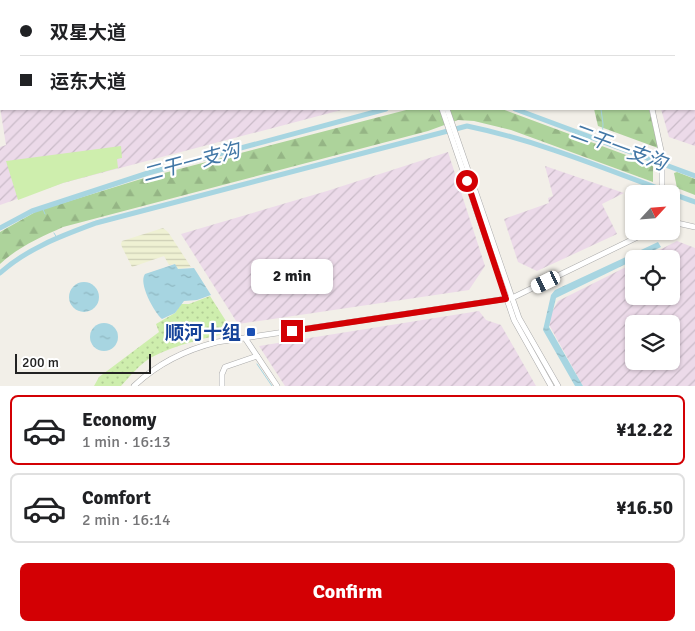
<!DOCTYPE html>
<html lang="en">
<head>
<meta charset="utf-8">
<style>
	:root { --surface:#fff; --page:#f6f6f6; --text:#202124; --muted:#757577; --line:#e0e0e0; --accent:#d30004 }
	body { margin:0; font-family:Signika,"Noto Sans SC",sans-serif; background:var(--page); color:var(--text); height:100vh; display:flex; flex-direction:column; font-size:19px; white-space:nowrap }
	* { box-sizing:border-box; margin:0 }
	p { font-size:16px; color:var(--muted) }
	.icon { flex:none; width:28px; height:28px; fill:none; stroke:currentColor; stroke-width:2; stroke-linecap:round; stroke-linejoin:round }
	.map { position:relative; height:386px; overflow:hidden }
	.drawer { display:flex; flex-direction:column; background:var(--surface); flex:1 }
	.drawer>* { flex:none }
	.guide { position:absolute; left:0px; top:0px; width:695px; height:110px; box-shadow:0 1px 4px #0004; display:grid; align-content:center; height:110px; padding:0 20px; background:var(--surface) }
	.needle { width:32px; rotate:64deg }
	.fabs { position:absolute; left:625px; top:185px; display:grid; gap:10px }
	.fabs a { display:grid; place-items:center; width:55px; height:55px; border-radius:8px; background:var(--surface); box-shadow:0 1px 4px #0004; font-size:25px }
	.scale { position:absolute; left:15px; bottom:12px; width:136px; box-sizing:border-box; padding-left:5px; border:2px solid #222; border-top:0; font-size:14px; line-height:18px; white-space:nowrap; color:#222; -webkit-text-stroke:4px #fff; paint-order:stroke }
	.end { position:absolute; width:22px; height:22px; margin:-11px; border:6px solid #d30004; background:#fff; box-shadow:0 0 0 2px #fff }
	.from { border-radius:50% }
	.bubble { position:absolute; height:35px; border-radius:8px; background:var(--surface); box-shadow:0 1px 4px #0004; font-size:16px; font-weight:800; line-height:35px; text-align:center }
	.car { position:absolute; width:15px; height:30px; margin:-15px -8px; border-radius:6px; box-shadow:0 0 4px 1px #0007; background:linear-gradient(#fff 24%,#345 0 40%,#fff 0 76%,#345 0 86%,#fff 0) }
	.guide b { display:flex; align-items:center; gap:18px; height:48px; font-size:19px }
	.guide b+b { border-top:1px solid var(--line) }
	.guide i { width:12px; height:12px; background:var(--text) }
	ul { padding:9px 0 0; list-style:none }
	li { display:flex; align-items:center; gap:15px; height:70px; margin:0 10px 8px; padding:0 10px; border:2px solid var(--line); border-radius:8px }
	li div { flex:1 }
	li b { display:block; font-size:19px }
	li em { font-style:normal; font-weight:800 }
	li.current { border-color:var(--accent) }
	li>.icon { width:45px; height:45px; stroke-width:1.5 }
	.button { display:flex; gap:10px; margin-top:auto; padding:10px 20px }
	.button a { flex:1; height:58px; border-radius:8px; background:var(--accent); color:#fff; font-size:20px; font-weight:800; line-height:58px; text-align:center }
	.map>svg:first-child { display:block }
</style>
</head>
<body>
<div class="map">
<svg width="695" height="386" viewBox="0 0 695 386">
	<defs>
		<pattern id="industrial-furrows" width="10" height="10" patternUnits="userSpaceOnUse" patternTransform="scale(1.25)"><rect width="10" height="10" fill="#ecdae9"/><path d="M-1 1l2-2M0 10L10 0M9 11l2-2" fill="none" stroke="#cabbc8"/></pattern>
		<pattern id="farmland-rules" width="6" height="5" patternUnits="userSpaceOnUse" patternTransform="scale(1.25)"><rect width="6" height="5" fill="#eff1d3"/><path d="M0 2.5h6" fill="none" stroke="#cdceb5"/></pattern>
		<pattern id="forest-firs" width="22" height="20" patternUnits="userSpaceOnUse" patternTransform="scale(1.25)"><rect width="22" height="20" fill="#add39b"/><path d="M5 1l3.5 6h-7zM16 11l3.5 6h-7z" fill="#95b585"/></pattern>
		<pattern id="garden-dots" width="8" height="8" patternUnits="userSpaceOnUse" patternTransform="scale(1.25)"><rect width="8" height="8" fill="#ceeead"/><path d="M2 2h.1M6 6h.1" fill="none" stroke="#b1cc95" stroke-width="1.8" stroke-linecap="round"/></pattern>
		<pattern id="water-ripples" width="26" height="14" patternUnits="userSpaceOnUse" patternTransform="scale(1.25)"><rect width="26" height="14" fill="#a7d5e1"/><path d="M2 4q2-2 4 0t4 0M15 11q2-2 4 0t4 0" fill="none" stroke="#8fb7c1"/></pattern>
	</defs>
	<rect width="100%" height="100%" fill="#f2efe8"/>
	<g fill="url(#industrial-furrows)" fill-rule="evenodd">
		<polygon points="0,0 393,0 393,1 1,1 1,109 345,109 63,183 0,205 0,147 6,145 0,107"/>
		<polygon points="628,0 695,0 695,146 669,137 661,109 694,109 694,1"/>
		<polygon points="448,152 485,266 469,290 238,324 181,234 327,191"/>
		<polygon points="545,166 624,193 602,204 617,234 537,271 518,262 504,219 549,203 548,198 553,196"/>
		<path d="M677,241L695,248V386H583L547,321L558,301L634,263V296H671V259H642ZM634,324H671V361H634Z"/>
		<polygon points="479,311 486,320 501,325 536,386 285,386 259,346"/>
	</g>
	<polygon fill="url(#farmland-rules)" points="163,228 168,232 191,267 178,269 174,264 169,265 164,256 132,267 122,247 121,244 122,241"/>
	<polygon fill="#ceeead" points="121,146 122,158 117,159 118,168 63,183 18,200 6,161"/>
	<g fill="url(#forest-firs)">
		<path d="M410,109H502L653,165V182L511,130L474,121L458,120L428,131L63,227C41,237 18,247 0,264V232L37,211L141,179Z"/>
		<polygon points="594,109 649,109 658,148 598,126"/>
		<polygon points="677,172 695,179 695,195 677,188 674,173"/>
	</g>
	<path fill="url(#garden-dots)" d="M210,296L233,332C206,338 177,344 152,357C140,364 130,376 121,386H94L99,377L159,332L156,324L175,313L181,304H189Z"/>
	<g fill="url(#water-ripples)">
		<polygon points="658,242 661,247 556,298 549,327 583,386 575,386 543,330 551,295 555,290"/>
		<path d="M175,264L178,269L194,268L211,295L197,300L184,301L175,313L162,319C154,312 138,283 145,274Z"/>
		<circle cx="84" cy="297" r="15"/>
		<circle cx="104" cy="337" r="14"/>
	</g>
	<g fill="none" stroke-linecap="round" stroke-linejoin="round">
		<g stroke="#a7d5e1" stroke-width="1">
			<polyline points="601,109 603,124 602,141"/>
			<polyline points="42,207 45,214"/>
			<polyline points="54,233 57,238"/>
			<polyline points="257,364 272,386"/>
		</g>
		<g stroke="#a7d5e1" stroke-width="5">
			<polyline points="515,109 695,176"/>
			<polyline points="0,228 32,211 148,173 386,109"/>
			<path d="M0,273C28,248 61,236 96,223L467,126C545,142 620,175 695,202"/>
		</g>
		<g stroke="#a9a9a9" stroke-width="6">
			<g id="minor">
				<polyline points="406,0 406,1"/>
				<polyline points="411,0 412,1"/>
				<polyline points="619,0 620,1"/>
				<polyline points="442,109 514,320 551,386"/>
				<polyline points="447,109 519,318 558,386"/>
				<polyline points="652,109 662,155 662,194"/>
				<polyline points="671,224 677,223 695,227"/>
				<polyline points="245,338 277,386"/>
				<path d="M134,386C158,363 185,350 217,342L512,298L650,231"/>
				<polyline points="222,386 222,374 225,367 257,356"/>
			</g>
		</g>
		<use href="#minor" stroke="#fff" stroke-width="5"/>
	</g>
	<g fill="none" stroke-linecap="round" stroke-linejoin="round">
		<polyline stroke="#d30004" stroke-width="6" points="292,331 506,299 467,181"/>
	</g>
	<rect fill="#1a4fb4" stroke="#fff" stroke-width="2" x="246" y="327" width="10" height="10" rx="2.5"/>
	<g text-anchor="middle" stroke-width="4.5" stroke-linejoin="round" paint-order="stroke">
		<g font-size="19" font-weight="bold" fill="#164399" stroke="#fff" text-anchor="end">
			<text x="241" y="339">顺河十组</text>
		</g>
		<g font-size="20" font-style="italic" fill="#4277a6" stroke="#fff">
			<text transform="translate(619 147) rotate(20)" y="7">二干一支沟</text>
			<text transform="translate(191 162) rotate(-15)" y="7">二干一支沟</text>
		</g>
	</g>
</svg>
<div class="fabs">
<a><svg class="needle" viewBox="-14 -14 28 28"><path d="M0-13l5 13h-10z" fill="#e53935"/><path d="M0 13l5-13h-10z" fill="#757577"/></svg></a>
<a><svg class="icon" aria-label="locate" viewBox="0 0 24 24"><circle cx="12" cy="12" r="6"/><path d="M12 2v4M12 18v4M2 12h4M18 12h4"/></svg></a>
<a><svg class="icon" aria-label="layers" viewBox="0 0 24 24"><path d="M12 4l9 5-9 5-9-5zM3 14l9 5 9-5"/></svg></a>
</div>
<div class="scale">200 m</div>
<i class="end from" style="left:467px;top:181px"></i>
<i class="end" style="left:292px;top:331px"></i>
<div class="bubble" style="left:251px;top:259px;width:82px">2 min</div>
<i class="car" style="left:546px;top:282px;rotate:244deg"></i>
<div class="guide">
<b><i class="from"></i>双星大道</b>
<b><i></i>运东大道</b>
</div>
</div>
<section class="drawer">
<ul>
<li class="current"><svg class="icon" aria-label="car" viewBox="0 0 24 24"><path d="M5 17H2v-5l4-1 3-4h7l3 4 3 1v5h-3M9 17h6M6 11h13"/><circle cx="7" cy="17" r="2"/><circle cx="17" cy="17" r="2"/></svg><div><b>Economy</b><p>1 min · 16:13</p></div><em>¥12.22</em></li>
<li><svg class="icon" aria-label="car" viewBox="0 0 24 24"><path d="M5 17H2v-5l4-1 3-4h7l3 4 3 1v5h-3M9 17h6M6 11h13"/><circle cx="7" cy="17" r="2"/><circle cx="17" cy="17" r="2"/></svg><div><b>Comfort</b><p>2 min · 16:14</p></div><em>¥16.50</em></li>
</ul>
<div class="button"><a>Confirm</a></div>
</section>
</body>
</html>
